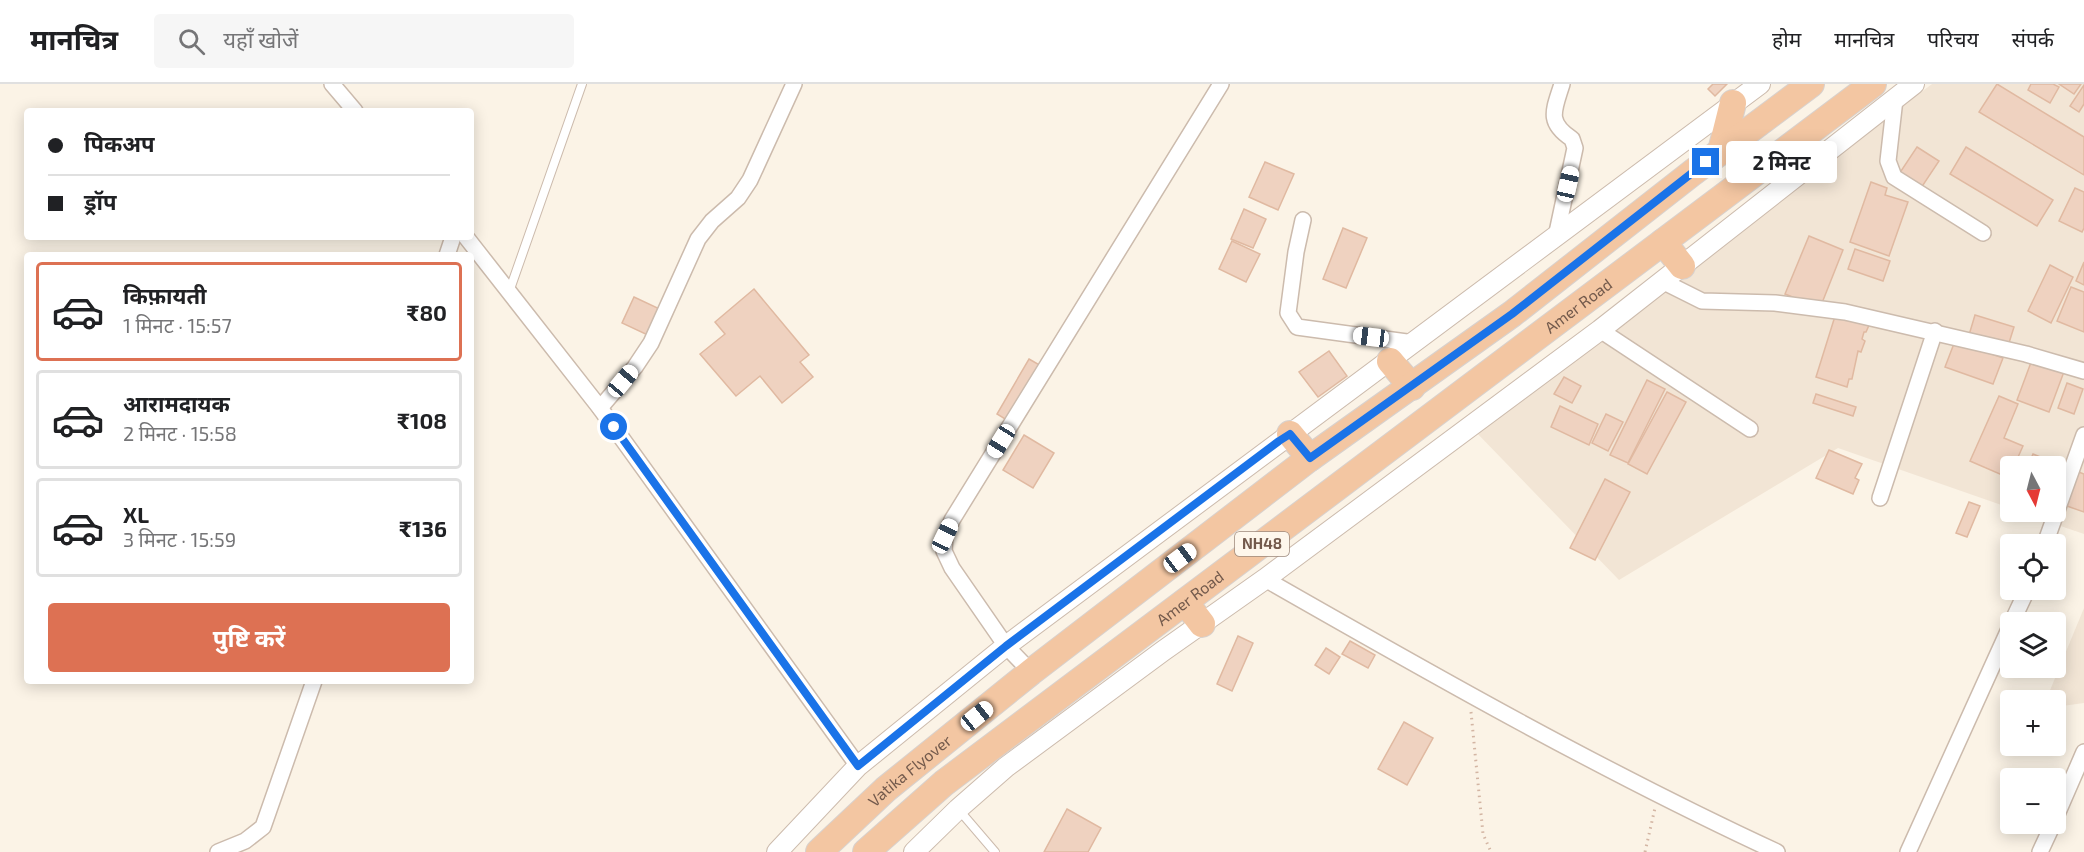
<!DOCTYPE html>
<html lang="hi">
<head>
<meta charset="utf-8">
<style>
	:root { --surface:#fff; --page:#f6f6f6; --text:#202124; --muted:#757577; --line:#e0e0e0; --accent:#dd7153 }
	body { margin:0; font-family:"Exo 2","Noto Sans Devanagari",sans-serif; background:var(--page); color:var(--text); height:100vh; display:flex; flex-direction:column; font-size:22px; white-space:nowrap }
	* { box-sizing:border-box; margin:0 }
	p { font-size:20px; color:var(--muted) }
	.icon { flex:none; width:33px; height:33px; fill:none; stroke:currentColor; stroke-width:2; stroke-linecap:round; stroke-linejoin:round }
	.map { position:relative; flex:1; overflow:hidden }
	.sheet { position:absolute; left:24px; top:168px; width:450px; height:432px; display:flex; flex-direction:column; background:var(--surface); border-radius:6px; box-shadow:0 3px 15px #0003 }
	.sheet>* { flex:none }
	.top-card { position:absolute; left:24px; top:24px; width:450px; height:132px; border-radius:6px; box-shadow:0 3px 15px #0003; display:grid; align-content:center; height:132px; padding:0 24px; background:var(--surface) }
	.needle { width:39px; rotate:173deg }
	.tools { position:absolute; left:2000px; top:372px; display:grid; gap:12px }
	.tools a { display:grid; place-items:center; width:66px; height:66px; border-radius:6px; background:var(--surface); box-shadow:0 3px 15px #0003; font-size:30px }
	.end { position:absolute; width:27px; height:27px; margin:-14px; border:8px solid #1a73e8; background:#fff; box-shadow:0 0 0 3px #fff }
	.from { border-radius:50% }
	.bubble { position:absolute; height:42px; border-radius:6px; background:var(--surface); box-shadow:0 3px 15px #0003; font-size:20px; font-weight:700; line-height:42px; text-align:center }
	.car { position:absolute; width:18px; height:36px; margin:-18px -9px; border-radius:8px; box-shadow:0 0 4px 2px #0007; background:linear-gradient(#fff 24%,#345 0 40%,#fff 0 76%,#345 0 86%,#fff 0) }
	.top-card b { display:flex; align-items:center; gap:21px; height:57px; font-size:22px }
	.top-card b+b { border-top:2px solid var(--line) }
	.top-card i { width:15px; height:15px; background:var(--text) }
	ul { padding:10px 0 0; list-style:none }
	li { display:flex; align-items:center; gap:18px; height:99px; margin:0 12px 9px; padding:0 12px; border:3px solid var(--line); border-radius:6px }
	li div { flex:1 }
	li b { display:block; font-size:22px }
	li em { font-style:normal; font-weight:700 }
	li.active { border-color:var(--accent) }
	li>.icon { width:54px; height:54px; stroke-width:1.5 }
	.action { display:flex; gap:12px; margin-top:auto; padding:12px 24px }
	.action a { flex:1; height:69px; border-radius:6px; background:var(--accent); color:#fff; font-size:24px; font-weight:700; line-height:69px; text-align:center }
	header { display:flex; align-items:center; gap:36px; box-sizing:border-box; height:84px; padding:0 30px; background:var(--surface); border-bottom:2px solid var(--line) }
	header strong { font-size:28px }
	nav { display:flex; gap:33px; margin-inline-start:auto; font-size:21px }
	.search { width:420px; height:54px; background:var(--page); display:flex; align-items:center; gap:15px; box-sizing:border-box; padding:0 21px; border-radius:6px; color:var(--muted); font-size:22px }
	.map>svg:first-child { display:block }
</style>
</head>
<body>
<header>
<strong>मानचित्र</strong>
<div class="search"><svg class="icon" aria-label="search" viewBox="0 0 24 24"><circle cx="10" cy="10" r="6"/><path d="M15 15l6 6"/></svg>यहाँ खोजें</div>
<nav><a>होम</a><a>मानचित्र</a><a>परिचय</a><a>संपर्क</a></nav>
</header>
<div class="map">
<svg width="2084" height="768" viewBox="0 0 2084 768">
	<rect width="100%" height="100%" fill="#fbf3e6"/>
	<g fill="#f2e5d5">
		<polygon points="1932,0 2084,0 2084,450 2020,428 2055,428 2055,382 2010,382 2010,424 1838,364 1619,496 1473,345"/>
		<polygon points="2084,524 2084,619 2055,623 2055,616 2046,616"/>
	</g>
	<g fill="#efd2c0" stroke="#e0b9a1" stroke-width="1.5">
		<polygon points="1713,0 1727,0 1715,12 1708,5"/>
		<polygon points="1997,0 2084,53 2084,91 1979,28"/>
		<polygon points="2031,0 2053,0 2059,3 2050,19 2028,6"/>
		<polygon points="2059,0 2081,0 2074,10"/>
		<polygon points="2084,1 2084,20 2079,28 2070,22"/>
		<polygon points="1917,63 1939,77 1919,107 1897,93"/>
		<polygon points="1966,63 2053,116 2037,142 1950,90"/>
		<polygon points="1265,78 1294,90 1278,126 1249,113"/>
		<polygon points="1871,98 1887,104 1885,111 1908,118 1889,172 1850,158"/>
		<polygon points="2075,104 2084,108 2084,144 2082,148 2059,137"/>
		<polygon points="1244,125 1266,135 1253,164 1231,155"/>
		<polygon points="1343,144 1367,154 1346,204 1323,195"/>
		<polygon points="1809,152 1843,166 1820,224 1785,210"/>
		<polygon points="1232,157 1260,170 1246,198 1219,185"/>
		<polygon points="1855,165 1890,177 1883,197 1848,185"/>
		<polygon points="2084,178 2084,201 2076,197"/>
		<polygon points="2050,181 2073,193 2051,239 2028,227"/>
		<polygon points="2071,203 2084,208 2084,248 2057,237"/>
		<polygon points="754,205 809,271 800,278 813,293 782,319 760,292 736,312 700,270 725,250 715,238"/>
		<polygon points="634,213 664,227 652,253 622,239"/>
		<polygon points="1836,229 1870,239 1866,248 1864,248 1862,255 1865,257 1861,268 1858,267 1852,295 1849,295 1847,303 1816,293"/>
		<polygon points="1975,231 2014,243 2008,262 1969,251"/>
		<polygon points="1955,257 2003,274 1993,300 1945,283"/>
		<polygon points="1329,267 1347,292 1318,313 1299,288"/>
		<polygon points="2033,273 2065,285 2049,328 2017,316"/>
		<polygon points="1029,275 1043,283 1010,338 997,330"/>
		<polygon points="1564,293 1581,302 1572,319 1554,310"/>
		<polygon points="1647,296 1665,305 1628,379 1610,371"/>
		<polygon points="2067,299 2083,305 2074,330 2058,324"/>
		<polygon points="1667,308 1686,318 1647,390 1628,380"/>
		<polygon points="1816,310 1856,323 1853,332 1813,319"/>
		<polygon points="1999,312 2018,320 2004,354 2023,362 2014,382 2010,382 2009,394 1970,377"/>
		<polygon points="1560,322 1598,340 1589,361 1551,343"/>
		<polygon points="1606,330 1623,338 1608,367 1592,359"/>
		<polygon points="1024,351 1054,369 1033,404 1003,386"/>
		<polygon points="1829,366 1862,380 1855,394 1859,396 1853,410 1816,394"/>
		<polygon points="2033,370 2067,384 2063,393 2058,391 2055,399 2055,382 2028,382"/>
		<polygon points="2076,387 2084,390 2084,428 2064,421"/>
		<polygon points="1605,395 1630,408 1595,476 1570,464"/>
		<polygon points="1969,418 1980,422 1967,453 1956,449"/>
		<polygon points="1238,552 1253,559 1232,607 1217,600"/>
		<polygon points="1350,557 1375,571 1368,584 1342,570"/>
		<polygon points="1326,564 1340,573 1329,590 1315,581"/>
		<polygon points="1404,638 1433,654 1407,701 1378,685"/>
		<polygon points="1067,725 1101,744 1088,768 1044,768"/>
	</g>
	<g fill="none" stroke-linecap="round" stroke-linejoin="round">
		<g stroke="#ccbbad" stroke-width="10">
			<g id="service">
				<polyline points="509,208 582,0"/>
				<polyline points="959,726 995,768"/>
			</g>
		</g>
		<g stroke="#ccbbad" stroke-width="18">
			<g id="minor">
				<polyline points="332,0 355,27"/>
				<polyline points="1895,15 1888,77 1894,93 1983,149"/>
				<polyline points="1303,136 1296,168 1288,229 1297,243 1414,259"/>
				<polyline points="466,153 600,324 858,682"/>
				<path d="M1556,153L1575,64L1572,55C1546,38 1554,26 1562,0"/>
				<polyline points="447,171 453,153"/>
				<polyline points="1662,197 1702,217 1775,219 1845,228 2026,270 2084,287"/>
				<polyline points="1600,246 1750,345"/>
				<polyline points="600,324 635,283 651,259 698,155 712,137 738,114 750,96 794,0"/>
				<polyline points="1880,414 1935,247"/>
				<polyline points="2045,460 2084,351"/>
				<path d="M1265,495C1433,591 1602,687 1777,768"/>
				<polyline points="2012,538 2027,506"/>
				<polyline points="1031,588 1006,562 952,484 944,467 945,452 952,436 1221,0"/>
				<polyline points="2055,735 2084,668"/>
				<polyline points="218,768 245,757 263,743 314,597"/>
				<polyline points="1908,768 2010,543"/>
				<polyline points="2040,768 2053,740"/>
			</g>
		</g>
		<g stroke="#ccbbad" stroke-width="22">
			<g id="tertiary">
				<polyline points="777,768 858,682 1006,562 1760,0"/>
				<polyline points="914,768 958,725 1006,683 1163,567 1265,495 1600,246 1914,0"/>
			</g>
		</g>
		<g stroke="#d8d1cd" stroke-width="28">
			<g id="trunk">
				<polyline points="1721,67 1733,19"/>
				<polyline points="1663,158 1682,182"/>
				<polyline points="1390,277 1412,303"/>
				<polyline points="1290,350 1310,374"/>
				<polyline points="1185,518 1202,540"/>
				<path id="s1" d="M819,768L886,705L1031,588L1310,374L1512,230L1692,89L1811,0"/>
				<path id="s2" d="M866,768L944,699L1873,0"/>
			</g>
		</g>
		<g stroke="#d3b5a3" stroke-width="3" stroke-dasharray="1.5 4.5" stroke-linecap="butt">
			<polyline points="1471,628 1483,750 1491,768"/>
			<polyline points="1645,768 1655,724"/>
		</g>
		<use href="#service" stroke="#fff" stroke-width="8"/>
		<use href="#minor" stroke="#fff" stroke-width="15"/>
		<use href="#tertiary" stroke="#fff" stroke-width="20"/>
		<use href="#trunk" stroke="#f3c6a2" stroke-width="26"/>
	</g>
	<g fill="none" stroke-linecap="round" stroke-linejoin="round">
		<polyline stroke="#1a73e8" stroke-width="8" points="614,343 858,682 1006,562 1279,357 1290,350 1310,374 1512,230 1706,78"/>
	</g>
	<g text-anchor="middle" stroke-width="4.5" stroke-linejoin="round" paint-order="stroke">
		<rect fill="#fef7ec" stroke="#9d897c" stroke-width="1.5" x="1235" y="448" width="54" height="24" rx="4.5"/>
		<g font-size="15" font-weight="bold" fill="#735a4c">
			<text x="1262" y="465">NH48</text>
		</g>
		<g font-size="16" fill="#735a4c" stroke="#fef7ec">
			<text dy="6" stroke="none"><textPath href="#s2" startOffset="898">Amer Road</textPath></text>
			<text dy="6" stroke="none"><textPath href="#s2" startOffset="412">Amer Road</textPath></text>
			<text dy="6" stroke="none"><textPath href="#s1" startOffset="122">Vatika Flyover</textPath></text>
		</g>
	</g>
</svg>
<div class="tools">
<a><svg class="needle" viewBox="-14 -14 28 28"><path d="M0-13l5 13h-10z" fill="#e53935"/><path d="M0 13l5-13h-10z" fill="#757577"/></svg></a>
<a><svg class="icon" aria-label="locate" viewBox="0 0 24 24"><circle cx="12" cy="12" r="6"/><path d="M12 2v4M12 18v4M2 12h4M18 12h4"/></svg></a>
<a><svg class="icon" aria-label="layers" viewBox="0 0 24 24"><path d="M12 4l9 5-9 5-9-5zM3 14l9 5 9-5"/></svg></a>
<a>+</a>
<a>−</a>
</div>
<i class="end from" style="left:614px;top:343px"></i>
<i class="end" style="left:1706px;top:78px"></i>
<div class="bubble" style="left:1726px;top:57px;width:111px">2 मिनट</div>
<i class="car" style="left:1568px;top:100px;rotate:13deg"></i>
<i class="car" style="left:1371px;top:253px;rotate:277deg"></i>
<i class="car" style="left:623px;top:297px;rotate:40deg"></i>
<i class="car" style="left:1001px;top:357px;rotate:212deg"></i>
<i class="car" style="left:945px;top:452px;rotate:25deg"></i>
<i class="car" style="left:1180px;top:474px;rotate:53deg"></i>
<i class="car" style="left:977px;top:632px;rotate:51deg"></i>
<div class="top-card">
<b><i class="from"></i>पिकअप</b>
<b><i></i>ड्रॉप</b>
</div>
<section class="sheet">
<ul>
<li class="active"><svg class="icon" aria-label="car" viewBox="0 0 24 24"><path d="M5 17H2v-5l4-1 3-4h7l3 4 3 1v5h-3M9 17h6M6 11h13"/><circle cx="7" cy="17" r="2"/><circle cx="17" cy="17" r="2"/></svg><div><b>किफ़ायती</b><p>1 मिनट · 15:57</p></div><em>₹80</em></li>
<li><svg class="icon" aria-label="car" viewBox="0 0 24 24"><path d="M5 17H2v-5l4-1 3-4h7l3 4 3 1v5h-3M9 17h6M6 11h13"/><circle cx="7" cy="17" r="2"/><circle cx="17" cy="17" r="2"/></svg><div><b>आरामदायक</b><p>2 मिनट · 15:58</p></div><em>₹108</em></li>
<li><svg class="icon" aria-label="car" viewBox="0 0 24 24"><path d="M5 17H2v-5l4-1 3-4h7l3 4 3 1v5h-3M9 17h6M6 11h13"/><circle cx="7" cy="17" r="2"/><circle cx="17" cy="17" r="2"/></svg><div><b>XL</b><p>3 मिनट · 15:59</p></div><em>₹136</em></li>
</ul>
<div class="action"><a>पुष्टि करें</a></div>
</section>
</div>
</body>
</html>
